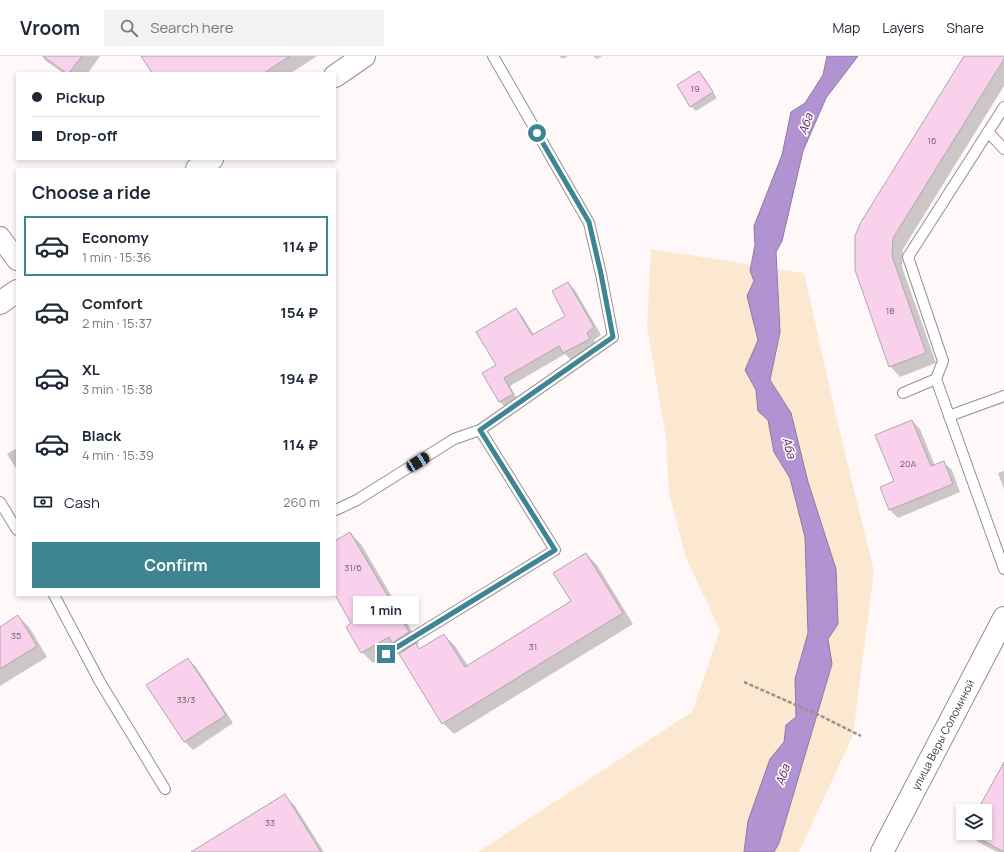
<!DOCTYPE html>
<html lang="en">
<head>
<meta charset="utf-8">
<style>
	:root { --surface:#fff; --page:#f2f2f3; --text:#1f2937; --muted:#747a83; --line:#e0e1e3; --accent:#3f8492 }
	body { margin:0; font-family:Manrope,sans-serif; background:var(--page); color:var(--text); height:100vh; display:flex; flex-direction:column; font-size:15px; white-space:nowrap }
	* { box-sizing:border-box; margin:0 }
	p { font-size:13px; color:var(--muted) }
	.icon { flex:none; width:22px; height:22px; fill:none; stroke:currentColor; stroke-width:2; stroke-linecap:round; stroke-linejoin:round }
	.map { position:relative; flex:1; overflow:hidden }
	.side { position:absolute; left:16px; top:112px; width:320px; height:428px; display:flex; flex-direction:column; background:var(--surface); border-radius:0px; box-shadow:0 2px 6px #0003 }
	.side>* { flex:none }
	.guide { position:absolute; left:16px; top:16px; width:320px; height:88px; border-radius:0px; box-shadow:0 2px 6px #0003; display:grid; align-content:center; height:88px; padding:0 16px; background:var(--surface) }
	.tools { position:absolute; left:956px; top:748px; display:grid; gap:8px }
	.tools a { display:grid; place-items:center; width:36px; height:36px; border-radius:0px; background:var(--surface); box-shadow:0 2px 6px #0003; font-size:20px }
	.end { position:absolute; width:18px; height:18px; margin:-9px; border:5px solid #3f8492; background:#fff; box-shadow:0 0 0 2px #fff }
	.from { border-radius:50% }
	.bubble { position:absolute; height:28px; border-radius:0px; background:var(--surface); box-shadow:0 2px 6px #0003; font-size:13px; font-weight:700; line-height:28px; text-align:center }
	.car { position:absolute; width:12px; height:24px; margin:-12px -6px; border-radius:5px; box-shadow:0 0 3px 1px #0007; background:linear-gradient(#222 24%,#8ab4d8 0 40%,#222 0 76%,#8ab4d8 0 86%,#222 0) }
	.guide b { display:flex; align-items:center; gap:14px; height:38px; font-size:15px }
	.guide b+b { border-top:1px solid var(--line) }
	.guide i { width:10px; height:10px; background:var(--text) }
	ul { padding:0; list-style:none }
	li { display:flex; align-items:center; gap:12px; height:60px; margin:0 8px 6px; padding:0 8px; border:2px solid transparent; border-radius:0px }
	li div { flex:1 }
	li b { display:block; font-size:15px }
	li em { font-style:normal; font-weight:700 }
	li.current { border-color:var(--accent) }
	li>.icon { width:36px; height:36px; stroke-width:1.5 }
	h2 { padding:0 16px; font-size:18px; line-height:48px }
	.pay { display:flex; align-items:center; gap:10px; height:44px; padding:0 16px; font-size:15px }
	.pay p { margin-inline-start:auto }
	.button { display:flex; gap:8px; margin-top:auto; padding:8px 16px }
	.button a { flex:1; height:46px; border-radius:0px; background:var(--accent); color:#fff; font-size:16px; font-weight:700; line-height:46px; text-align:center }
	header { display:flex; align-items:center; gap:24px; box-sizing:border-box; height:56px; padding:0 20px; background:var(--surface); border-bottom:1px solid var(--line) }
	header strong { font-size:19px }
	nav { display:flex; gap:22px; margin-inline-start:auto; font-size:14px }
	.search { width:280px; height:36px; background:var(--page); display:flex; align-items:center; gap:10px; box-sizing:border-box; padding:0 14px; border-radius:0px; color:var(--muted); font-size:15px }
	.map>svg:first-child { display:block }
</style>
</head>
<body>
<header>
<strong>Vroom</strong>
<div class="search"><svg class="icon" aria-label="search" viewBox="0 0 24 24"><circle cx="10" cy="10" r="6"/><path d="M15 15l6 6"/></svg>Search here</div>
<nav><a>Map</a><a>Layers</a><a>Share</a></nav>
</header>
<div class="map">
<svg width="1004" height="796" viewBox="0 0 1004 796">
	<rect width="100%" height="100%" fill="#fff8f8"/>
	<polygon fill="#fce7d0" points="651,193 804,217 836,360 874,515 853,679 799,796 478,796 692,656 720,574 686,502 669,437 666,381 647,272"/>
	<polygon fill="#b293d1" stroke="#8f78a4" points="827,0 858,0 826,42 803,95 782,185 776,196 780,276 770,324 791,357 808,426 836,513 838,568 828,583 832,608 779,787 774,796 744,796 748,765 770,703 784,686 786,669 796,661 795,623 808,577 805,481 790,422 774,396 768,364 758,355 756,334 745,314 758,284 747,240 754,225 750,215 755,189 754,170 782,99 791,56 805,47 823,19"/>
	<g fill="#0003">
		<polygon points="42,0 100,0 88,17 63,17 46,5"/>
		<polygon points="142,0 317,0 291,17 154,17"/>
		<polygon points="559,0 568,0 563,3"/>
		<polygon points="593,0 602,0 597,3"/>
		<polygon points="965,0 1004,0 1004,30 903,193 902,211 936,307 900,321 890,310 856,214"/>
		<polygon points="699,16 704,21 717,42 696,55 691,50"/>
		<polygon points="568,227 575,234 601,279 594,284 597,290 571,304 565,298 510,330 519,346 507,353 500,346 484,317 497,309 516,253 523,261 534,279 566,260"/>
		<polygon points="912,365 920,373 935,410 943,406 952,414 960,436 898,462 890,454 881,432 896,426"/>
		<polygon points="17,392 17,414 7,398"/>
		<polygon points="1004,415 1004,433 998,417"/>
		<polygon points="350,477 361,488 419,587 416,589 420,594 444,579 455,590 468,610 572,546 586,498 597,509 633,568 454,678 443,667 400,598 403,596 399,592 373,607 362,596 347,571 353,568 336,539 333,541 331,539 335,539 335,486"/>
		<polygon points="18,560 29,571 47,601 0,630 0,572"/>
		<polygon points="188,603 196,611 233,667 193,694 184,685"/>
		<polygon points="1004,727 1004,796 997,796 978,786 969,777 985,777 985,755 978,755"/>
		<polygon points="284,739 295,750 324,796 193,796"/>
	</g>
	<g fill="#f9d1ed" stroke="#ada8ac">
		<polygon points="43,0 82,0 69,17 66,17"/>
		<polygon points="141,0 290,0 264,17 152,17"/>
		<polygon points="964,0 1004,0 1004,3 893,182 892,200 926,297 889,311 855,214 855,180 861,166"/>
		<polygon points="699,15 713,36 690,51 677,29"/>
		<polygon points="568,226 594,271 587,277 590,283 563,297 559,290 504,322 513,338 499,346 482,317 496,309 476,276 516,252 532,279 565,260 552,235"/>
		<polygon points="912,364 931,410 944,405 953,428 889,454 880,431 894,425 875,379"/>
		<polygon points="350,476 409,576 392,587 389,581 361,597 346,571 351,567 335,539 335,485"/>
		<polygon points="586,497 623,557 442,668 399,598 416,587 419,593 444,578 465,611 571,545 553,517"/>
		<polygon points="18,559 37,590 0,613 0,571"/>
		<polygon points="188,602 226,659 184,686 146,629"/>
		<polygon points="1004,706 1004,796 969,777 985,777 985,755 977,755"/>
		<polygon points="285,738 321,796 191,796"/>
	</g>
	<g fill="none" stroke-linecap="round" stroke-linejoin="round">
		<g stroke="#969091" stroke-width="12">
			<g id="service">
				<polyline points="988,76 1004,93"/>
				<polyline points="936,323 1004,513"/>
				<polyline points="903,337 936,323 943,305 908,201 1004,51"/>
				<polyline points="949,360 1004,340"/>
				<polyline points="0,446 17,474"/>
				<polyline points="335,454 338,453 357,444 454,383 480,374"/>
				<polyline points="54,539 100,626 165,733"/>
				<polyline points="386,598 555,494 480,374 613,281 601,218 589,167 493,0"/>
			</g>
		</g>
		<g stroke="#969091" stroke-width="22">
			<polyline id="minor" points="0,181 17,204"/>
		</g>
		<g stroke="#969091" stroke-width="24">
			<g id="tertiary">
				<path id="s1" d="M882,796L1004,562"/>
			</g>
		</g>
		<g stroke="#969091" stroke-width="24">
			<g id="primary">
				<polyline points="335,20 364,0"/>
				<polyline points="197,113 212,103"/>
				<polyline points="0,247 17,235"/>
			</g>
		</g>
		<polyline stroke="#979293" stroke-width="2.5" stroke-dasharray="4 2" stroke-linecap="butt" points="744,626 821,660 861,680"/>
		<use href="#service" stroke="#fff" stroke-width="10"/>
		<use href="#minor" stroke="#fff" stroke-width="20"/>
		<use href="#tertiary" stroke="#fff" stroke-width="22"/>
		<use href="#primary" stroke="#fff" stroke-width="22"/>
	</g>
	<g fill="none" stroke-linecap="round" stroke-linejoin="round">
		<polyline stroke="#3f8492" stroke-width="5" points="386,598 555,494 480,374 613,281 601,218 589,166 537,77"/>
	</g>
	<g text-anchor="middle" stroke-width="3.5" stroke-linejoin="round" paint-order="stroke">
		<g font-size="9" fill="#6b5f67">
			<text x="695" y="36">19</text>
			<text x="932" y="88">16</text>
			<text x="890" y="258">18</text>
			<text x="908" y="411">20А</text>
			<text x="353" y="515">31/6</text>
			<text x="16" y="583">35</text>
			<text x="533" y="594">31</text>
			<text x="186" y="647">33/3</text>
			<text x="270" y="770">33</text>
		</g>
		<g font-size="11" fill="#3c393a" stroke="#fff8f8">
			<text dy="4" stroke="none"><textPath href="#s1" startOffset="132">улица Веры Соломиной</textPath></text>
		</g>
		<g font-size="12" font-style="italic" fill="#491f69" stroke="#fff8f8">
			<text transform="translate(806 68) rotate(-71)" y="4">Аба</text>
			<text transform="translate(789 392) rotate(75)" y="4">Аба</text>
			<text transform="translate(783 719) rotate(-71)" y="4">Аба</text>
		</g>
	</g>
</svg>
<div class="tools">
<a><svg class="icon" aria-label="layers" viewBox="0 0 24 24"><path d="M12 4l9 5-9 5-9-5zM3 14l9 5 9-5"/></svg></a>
</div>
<i class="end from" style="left:537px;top:77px"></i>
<i class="end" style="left:386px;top:598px"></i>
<div class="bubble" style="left:353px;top:540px;width:66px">1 min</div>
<i class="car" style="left:418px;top:406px;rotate:58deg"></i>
<div class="guide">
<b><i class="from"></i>Pickup</b>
<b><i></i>Drop-off</b>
</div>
<section class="side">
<h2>Choose a ride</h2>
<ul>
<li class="current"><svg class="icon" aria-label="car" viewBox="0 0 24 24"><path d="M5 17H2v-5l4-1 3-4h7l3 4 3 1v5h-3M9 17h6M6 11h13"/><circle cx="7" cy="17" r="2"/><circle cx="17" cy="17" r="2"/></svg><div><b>Economy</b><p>1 min · 15:36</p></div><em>114 ₽</em></li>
<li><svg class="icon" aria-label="car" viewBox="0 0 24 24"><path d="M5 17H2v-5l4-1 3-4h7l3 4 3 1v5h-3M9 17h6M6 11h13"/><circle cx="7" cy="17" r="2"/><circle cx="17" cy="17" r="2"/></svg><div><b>Comfort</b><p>2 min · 15:37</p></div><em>154 ₽</em></li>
<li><svg class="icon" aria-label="car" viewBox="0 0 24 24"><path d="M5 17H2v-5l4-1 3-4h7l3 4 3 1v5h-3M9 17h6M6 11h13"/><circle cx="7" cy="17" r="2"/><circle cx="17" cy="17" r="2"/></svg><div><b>XL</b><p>3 min · 15:38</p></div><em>194 ₽</em></li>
<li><svg class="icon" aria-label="car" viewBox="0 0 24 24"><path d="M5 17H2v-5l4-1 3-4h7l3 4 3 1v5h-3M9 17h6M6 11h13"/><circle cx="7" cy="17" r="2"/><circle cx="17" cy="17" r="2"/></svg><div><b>Black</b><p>4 min · 15:39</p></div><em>114 ₽</em></li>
</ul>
<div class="pay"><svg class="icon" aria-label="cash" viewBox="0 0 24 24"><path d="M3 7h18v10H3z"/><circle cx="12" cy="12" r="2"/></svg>Cash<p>260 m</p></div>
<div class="button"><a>Confirm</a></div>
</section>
</div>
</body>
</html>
